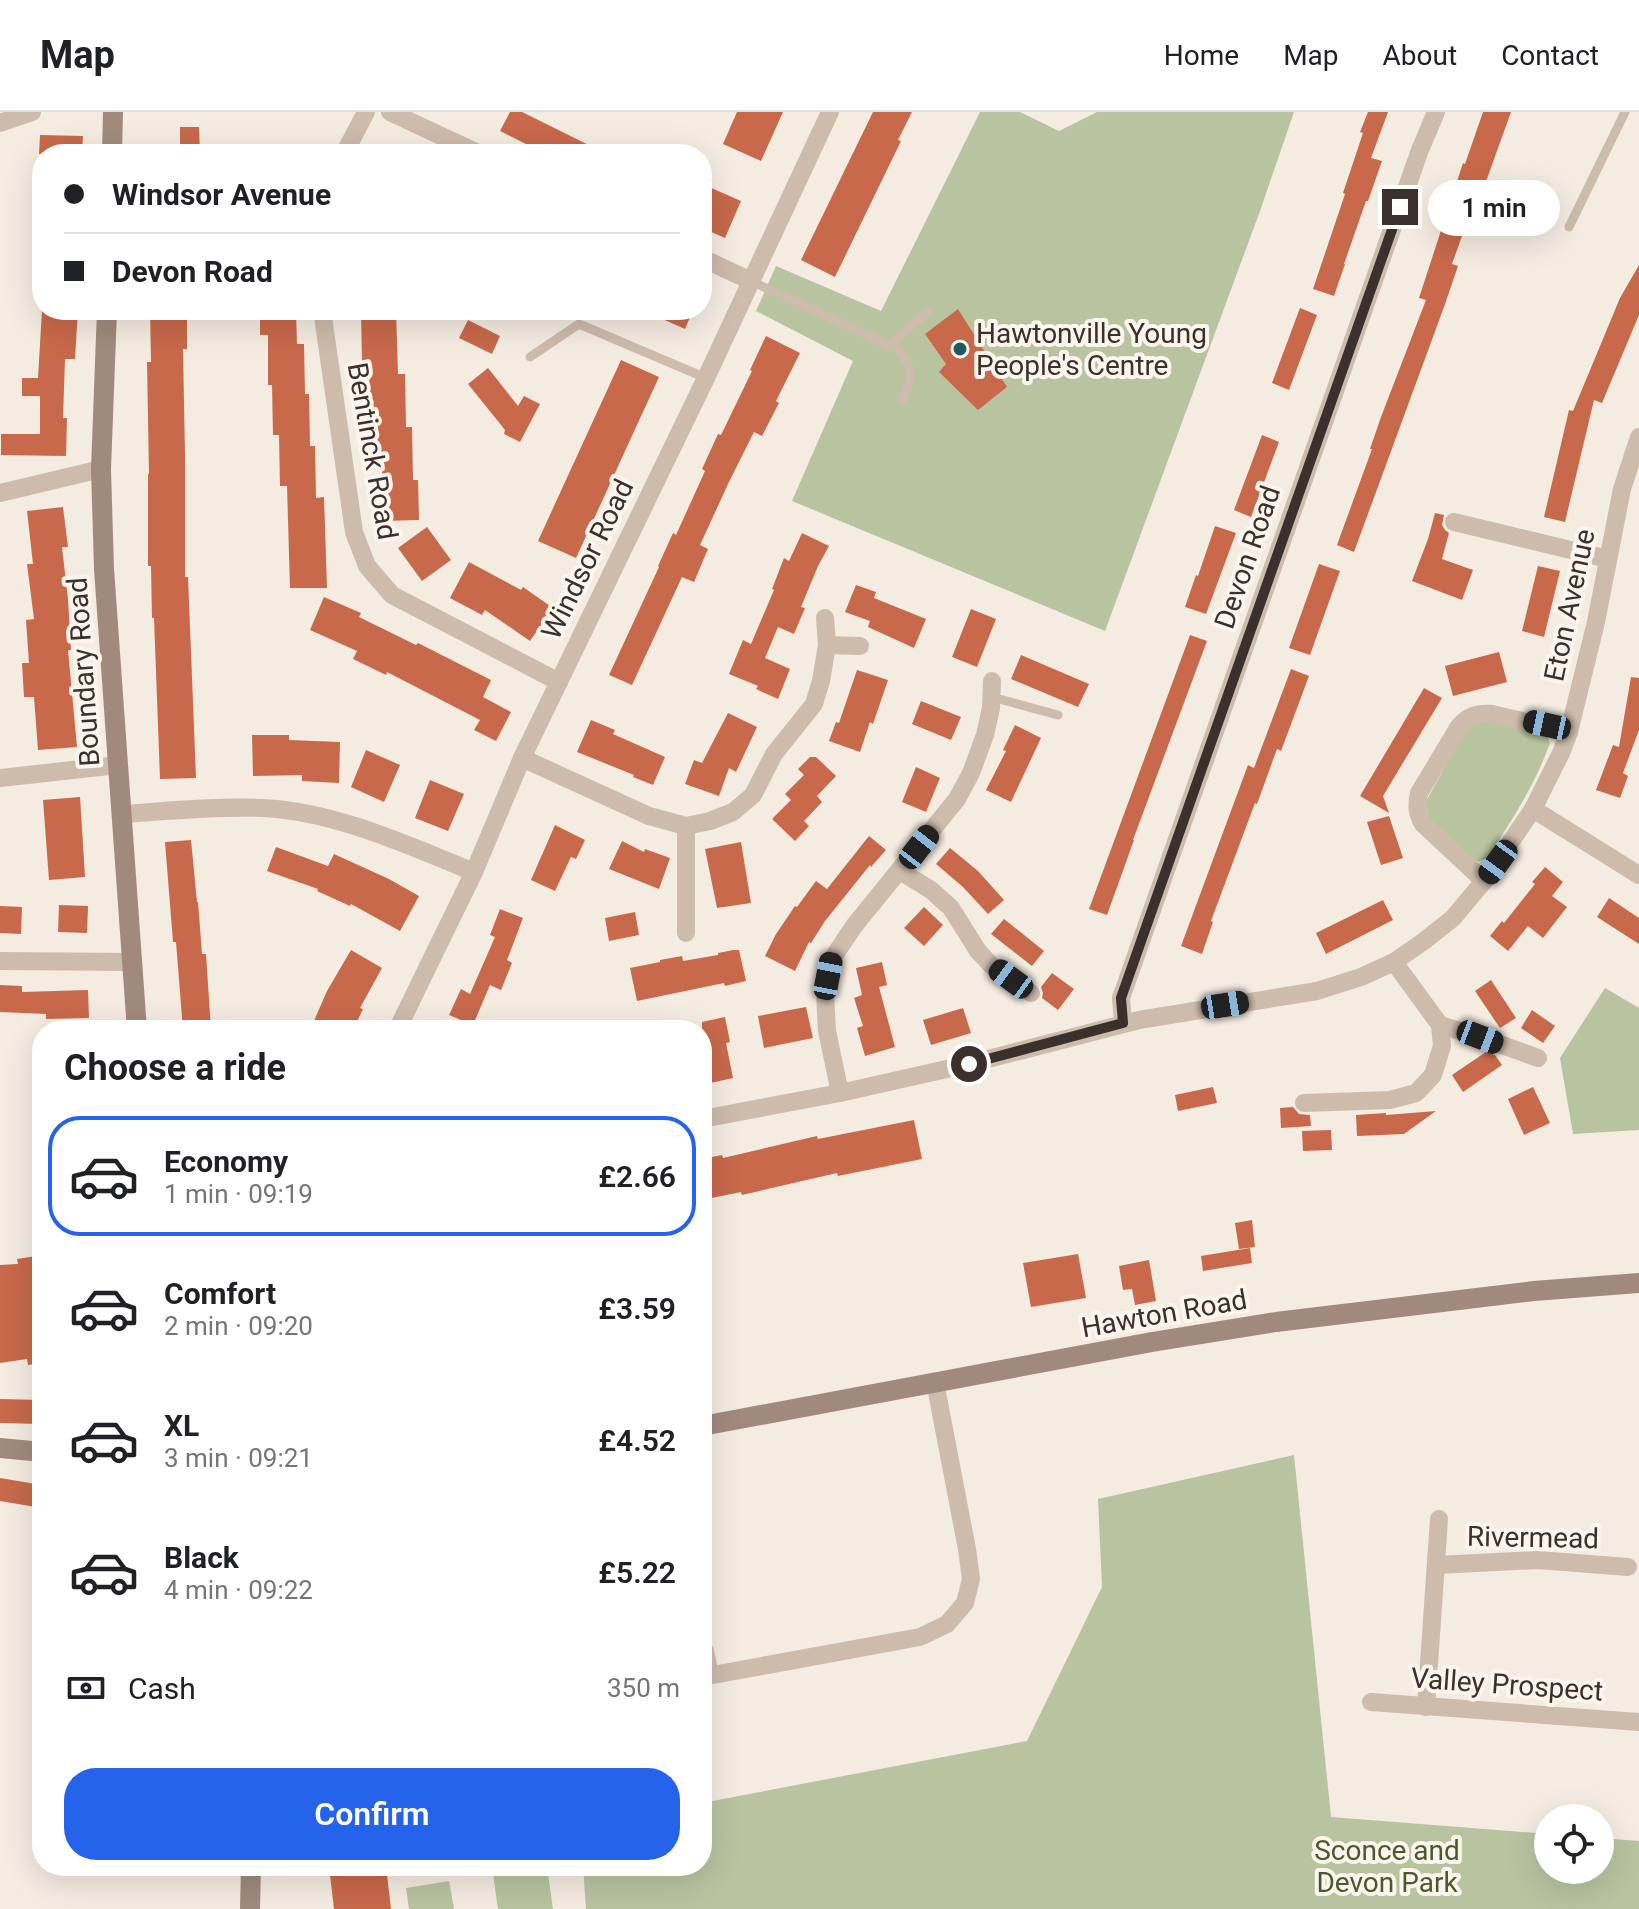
<!DOCTYPE html>
<html lang="en">
<head>
<meta charset="utf-8">
<style>
	:root { --surface:#fff; --page:#f2f2f2; --text:#202124; --muted:#757577; --line:#e0e0e0; --accent:#2563eb }
	body { margin:0; font-family:Roboto,sans-serif; background:var(--page); color:var(--text); height:100vh; display:flex; flex-direction:column; font-size:30px; white-space:nowrap }
	* { box-sizing:border-box; margin:0 }
	p { font-size:26px; color:var(--muted) }
	.icon { flex:none; width:44px; height:44px; fill:none; stroke:currentColor; stroke-width:2; stroke-linecap:round; stroke-linejoin:round }
	.map { position:relative; flex:1; overflow:hidden }
	.details { position:absolute; left:32px; top:908px; width:680px; height:856px; display:flex; flex-direction:column; background:var(--surface); border-radius:32px; box-shadow:0 8px 32px #0002 }
	.details>* { flex:none }
	.hud { position:absolute; left:32px; top:32px; width:680px; height:176px; border-radius:32px; box-shadow:0 8px 32px #0002; display:grid; align-content:center; height:176px; padding:0 32px; background:var(--surface) }
	.buttons { position:absolute; left:1534px; top:1692px; display:grid; gap:16px }
	.buttons a { display:grid; place-items:center; width:80px; height:80px; border-radius:50%; background:var(--surface); box-shadow:0 8px 32px #0002; font-size:40px }
	.end { position:absolute; width:36px; height:36px; margin:-18px; border:10px solid #3b302b; background:#fff; box-shadow:0 0 0 4px #fff }
	.from { border-radius:50% }
	.bubble { position:absolute; height:56px; border-radius:28px; background:var(--surface); box-shadow:0 8px 32px #0002; font-size:26px; font-weight:600; line-height:56px; text-align:center }
	.car { position:absolute; width:24px; height:48px; margin:-24px -12px; border-radius:10px; box-shadow:0 0 6px 2px #0007; background:linear-gradient(#222 24%,#8ab4d8 0 40%,#222 0 76%,#8ab4d8 0 86%,#222 0) }
	.hud b { display:flex; align-items:center; gap:28px; height:76px; font-size:30px }
	.hud b+b { border-top:2px solid var(--line) }
	.hud i { width:20px; height:20px; background:var(--text) }
	ul { padding:0; list-style:none }
	li { display:flex; align-items:center; gap:24px; height:120px; margin:0 16px 12px; padding:0 16px; border:4px solid transparent; border-radius:32px }
	li div { flex:1 }
	li b { display:block; font-size:30px }
	li em { font-style:normal; font-weight:600 }
	li.current { border-color:var(--accent) }
	li>.icon { width:72px; height:72px; stroke-width:1.5 }
	h2 { padding:0 32px; font-size:36px; line-height:96px }
	.pay { display:flex; align-items:center; gap:20px; height:88px; padding:0 32px; font-size:30px }
	.pay p { margin-inline-start:auto }
	.cta { display:flex; gap:16px; margin-top:auto; padding:16px 32px }
	.cta a { flex:1; height:92px; border-radius:32px; background:var(--accent); color:#fff; font-size:32px; font-weight:600; line-height:92px; text-align:center }
	header { display:flex; align-items:center; gap:48px; box-sizing:border-box; height:112px; padding:0 40px; background:var(--surface); border-bottom:2px solid var(--line) }
	header strong { font-size:38px }
	nav { display:flex; gap:44px; margin-inline-start:auto; font-size:28px }
	.map>svg:first-child { display:block }
</style>
</head>
<body>
<header>
<strong>Map</strong>
<nav><a>Home</a><a>Map</a><a>About</a><a>Contact</a></nav>
</header>
<div class="map">
<svg width="1639" height="1797" viewBox="0 0 1639 1797">
	<rect width="100%" height="100%" fill="#f4ebe1"/>
	<g fill="#b8c4a0">
		<polygon points="980,0 1020,0 1059,19 1097,0 1294,0 1260,99 1105,519 792,389 853,249 756,199 776,154 881,199"/>
		<path d="M1485,609L1546,622L1550,631C1535,673 1511,710 1487,746L1478,750L1474,748L1431,713L1425,691L1467,615Z"/>
		<polygon points="1605,876 1639,896 1639,1018 1573,1022 1560,946"/>
		<polygon points="1294,1343 1331,1705 1548,1722 1548,1758 1600,1758 1600,1726 1639,1729 1639,1797 586,1797 583,1754 702,1754 702,1691 1027,1629 1102,1475 1098,1387"/>
		<polygon points="499,1754 547,1754 553,1797 498,1797 492,1755"/>
		<polygon points="449,1769 454,1797 409,1797 406,1776"/>
	</g>
	<g fill="#c8694b">
		<polygon points="510,0 522,0 607,42 549,42 530,33 530,34 500,19"/>
		<polygon points="737,0 783,0 761,49 723,32"/>
		<polygon points="873,0 912,0 898,28 901,29 835,165 801,148"/>
		<polygon points="1368,0 1388,0 1371,46 1382,49 1368,89 1366,89 1344,152 1345,152 1334,184 1313,177 1345,82 1343,81 1363,21 1360,20"/>
		<polygon points="1483,0 1511,0 1475,100 1471,99 1452,152 1458,154 1444,195 1354,440 1337,433 1372,337 1370,337 1381,305 1426,188 1419,186 1463,51 1465,52"/>
		<polygon points="180,15 199,15 200,42 180,42"/>
		<polygon points="40,23 83,24 82,42 39,42"/>
		<polygon points="702,72 741,89 725,126 702,116"/>
		<polygon points="1639,153 1639,203 1602,291 1594,288 1565,410 1544,405 1569,298 1573,299 1620,186"/>
		<polygon points="1300,196 1317,203 1289,278 1272,271"/>
		<polygon points="958,197 1007,275 978,298 939,260 946,252 925,222"/>
		<polygon points="42,198 78,198 75,247 65,247 63,306 67,306 66,344 1,343 1,322 40,322 40,284 22,284 22,266 38,266"/>
		<polygon points="150,198 187,198 187,237 183,237 185,343 185,465 188,465 196,666 160,667 154,506 152,506 151,454 148,454 148,362 149,362 147,250 151,250"/>
		<polygon points="260,198 296,198 297,232 304,232 305,282 309,282 310,334 315,334 316,386 324,385 327,476 290,476 287,374 280,374 279,323 273,323 272,273 268,273 268,223 260,223"/>
		<polygon points="361,198 396,198 398,262 405,262 406,315 412,315 413,368 418,368 419,408 382,409 382,356 376,356 375,303 370,303 369,253 362,253"/>
		<polygon points="642,198 693,198 685,217"/>
		<polygon points="468,208 500,224 492,242 459,226"/>
		<polygon points="766,224 800,241 776,289 779,291 762,324 754,320 729,370 700,433 708,437 694,470 682,465 632,573 609,563 659,455 658,454 673,421 676,423 705,359 702,357 718,322 721,323 752,259 750,258"/>
		<polygon points="621,248 659,265 576,446 538,429"/>
		<polygon points="488,256 518,294 524,284 540,292 520,330 504,322 505,318 468,272"/>
		<polygon points="1262,323 1279,330 1251,405 1234,398"/>
		<polygon points="63,395 68,435 62,435 68,488 71,538 68,538 77,635 38,638 34,585 24,585 22,551 29,551 26,508 34,507 27,452 33,452 27,399"/>
		<polygon points="1435,401 1444,403 1442,413 1445,418 1449,421 1442,447 1473,458 1462,488 1412,469 1428,427"/>
		<polygon points="1215,414 1236,421 1206,502 1185,495 1196,463 1198,464"/>
		<polygon points="427,415 451,448 422,469 398,436"/>
		<polygon points="802,421 829,434 818,454 801,495 805,496 794,522 778,515 765,546 790,557 778,587 756,577 758,574 729,562 743,528 751,532 774,478 772,477 784,446 789,449"/>
		<polygon points="469,450 521,478 523,475 553,496 530,529 485,498 482,503 450,486"/>
		<polygon points="1319,452 1340,459 1310,543 1289,536"/>
		<polygon points="1538,454 1560,459 1544,525 1522,519"/>
		<polygon points="856,473 876,480 874,486 926,507 914,536 868,515 870,509 845,500"/>
		<polygon points="324,485 361,501 359,505 416,533 418,531 491,568 483,585 511,600 496,629 474,618 480,608 387,560 386,563 353,547 357,539 310,518"/>
		<polygon points="971,497 996,507 977,555 952,545"/>
		<polygon points="1190,523 1207,529 1133,728 1134,728 1107,803 1089,797"/>
		<polygon points="1499,540 1507,570 1453,584 1445,554"/>
		<polygon points="1021,543 1089,572 1078,595 1011,567"/>
		<polygon points="1291,557 1309,564 1281,639 1277,637 1257,692 1255,691 1211,809 1213,810 1202,842 1181,834 1248,653 1254,656"/>
		<polygon points="857,558 888,568 873,612 870,610 860,640 829,629 836,610 839,611"/>
		<polygon points="1631,565 1639,566 1639,618 1623,661 1628,664 1620,686 1596,678 1613,633 1619,635"/>
		<polygon points="1424,576 1442,586 1383,684 1389,701 1360,684"/>
		<polygon points="921,589 961,605 951,628 912,612"/>
		<polygon points="728,601 757,615 736,660 729,656 719,684 685,672 694,648 702,651"/>
		<polygon points="591,608 615,618 613,622 665,645 653,673 633,665 634,663 577,640"/>
		<polygon points="1015,613 1041,626 1011,690 986,678 1006,639 1003,638"/>
		<polygon points="252,623 289,623 289,628 340,630 339,671 302,669 302,663 253,664"/>
		<polygon points="366,638 400,653 384,690 351,675"/>
		<polygon points="810,645 816,645 836,664 817,684 822,690 804,709 809,714 795,729 772,707 791,688 785,682 804,663 798,657"/>
		<polygon points="916,655 940,666 926,700 902,690"/>
		<polygon points="430,668 464,682 448,719 415,706"/>
		<polygon points="80,685 85,765 49,768 43,688"/>
		<polygon points="1389,704 1403,746 1381,753 1367,710"/>
		<polygon points="555,713 585,728 576,747 571,745 555,779 531,768"/>
		<polygon points="869,724 886,738 871,755 870,753 825,809 811,831 809,830 795,859 765,844 776,822 795,794 797,795 816,769 827,777"/>
		<polygon points="191,728 197,790 198,790 202,842 206,842 211,918 183,918 176,830 173,830 165,730"/>
		<polygon points="622,729 644,740 645,737 670,746 659,777 609,757"/>
		<polygon points="741,730 751,791 717,796 705,737"/>
		<polygon points="276,735 328,754 334,742 389,767 419,784 400,819 351,792 350,794 317,779 318,777 267,759"/>
		<polygon points="950,736 978,759 1004,788 988,802 963,775 936,752"/>
		<polygon points="1545,755 1563,770 1552,784 1567,795 1543,826 1528,814 1508,839 1490,824 1502,809 1504,811 1535,772 1532,770"/>
		<polygon points="1609,786 1639,806 1639,832 1597,805"/>
		<polygon points="1383,788 1393,808 1326,842 1316,821"/>
		<polygon points="59,793 88,794 87,821 58,820"/>
		<polygon points="0,794 22,795 21,822 0,821"/>
		<polygon points="924,795 943,813 924,834 904,816"/>
		<polygon points="500,797 523,806 507,848 512,851 501,878 490,873 473,913 449,903 461,877 470,882 495,825 490,823"/>
		<polygon points="635,800 639,823 609,829 605,806"/>
		<polygon points="1004,807 1044,839 1032,854 991,822"/>
		<polygon points="351,838 382,856 360,896 363,897 353,918 310,918 327,879"/>
		<polygon points="733,838 739,838 746,869 725,874 724,871 637,889 630,856 660,850 660,848 682,844 683,849 718,843 718,841"/>
		<polygon points="882,850 887,873 879,875 895,935 865,944 857,916 863,914 854,886 862,883 856,856"/>
		<polygon points="1052,861 1074,877 1058,898 1042,886 1043,881 1041,875"/>
		<polygon points="1491,868 1516,906 1500,916 1475,879"/>
		<polygon points="0,873 22,874 22,880 88,878 89,906 46,907 46,902 0,900"/>
		<polygon points="806,895 813,926 764,936 758,904"/>
		<polygon points="963,896 971,921 931,933 923,908"/>
		<polygon points="1532,898 1555,914 1543,931 1521,916"/>
		<polygon points="725,905 730,930 726,931 733,966 706,972 702,952 702,910"/>
		<polygon points="1486,940 1495,943 1502,953 1463,980 1452,963"/>
		<polygon points="1213,975 1217,991 1178,999 1175,983"/>
		<polygon points="1533,975 1550,1011 1524,1023 1508,987"/>
		<polygon points="1293,995 1299,1002 1310,1003 1311,1014 1281,1016 1280,996"/>
		<polygon points="1436,999 1404,1022 1357,1024 1356,1003 1386,1001 1386,1003"/>
		<polygon points="914,1008 922,1047 838,1064 837,1061 742,1083 741,1080 702,1088 702,1047 722,1043 723,1046 817,1024 818,1027"/>
		<polygon points="1331,1018 1332,1038 1303,1039 1302,1019"/>
		<polygon points="1252,1108 1255,1135 1239,1137 1235,1111"/>
		<polygon points="1250,1136 1252,1151 1203,1159 1201,1144"/>
		<polygon points="1078,1142 1086,1186 1031,1195 1023,1151"/>
		<polygon points="42,1143 42,1251 28,1253 27,1247 0,1251 0,1153 18,1152 17,1147"/>
		<polygon points="1149,1148 1156,1189 1135,1193 1132,1177 1123,1178 1119,1154"/>
		<polygon points="0,1287 42,1288 42,1312 0,1311"/>
		<polygon points="0,1366 42,1373 42,1396 0,1389"/>
		<polygon points="329,1754 386,1754 391,1797 334,1797"/>
	</g>
	<g fill="none" stroke-linecap="round" stroke-linejoin="round">
		<g stroke="#cdbbac" stroke-width="9">
			<polyline points="1569,115 1625,0"/>
			<path d="M751,169L897,237C915,258 913,264 902,288"/>
			<polyline points="889,234 927,200"/>
			<polyline points="530,245 579,212 706,266"/>
			<polyline points="992,585 1058,603"/>
		</g>
		<g stroke="#cdbbac" stroke-width="18">
			<polyline points="390,0 480,42"/>
			<polyline points="0,11 32,0"/>
			<polyline points="344,42 366,0"/>
			<polyline points="702,146 751,169"/>
			<polyline points="322,198 354,420 367,454 392,483 559,570"/>
			<polyline points="0,381 101,357"/>
			<polyline points="1454,410 1608,447"/>
			<polyline points="827,533 860,534"/>
			<polyline points="522,646 649,704 686,714 710,709 733,700 753,683 774,642 814,592 821,569 827,533 825,506"/>
			<polyline points="0,666 118,653"/>
			<polyline points="1533,697 1639,763"/>
			<path d="M122,702C168,699 217,694 263,696C337,700 407,733 474,760"/>
			<polyline points="686,714 686,821"/>
			<polyline points="900,759 931,778 951,796 978,839 991,853 1031,881"/>
			<path d="M1484,769L1423,712C1417,701 1416,694 1419,681L1458,616C1467,604 1476,601 1492,602L1569,620"/>
			<polyline points="0,849 131,850"/>
			<polyline points="1123,911 1121,886 1420,38 1436,0"/>
			<polyline points="1440,913 1480,925 1538,946"/>
			<polyline points="397,918 474,760 522,646 706,266 830,0"/>
			<polyline points="840,981 827,919 825,881 832,847 854,814 957,687 971,661 985,623 991,596 992,569"/>
			<polyline points="1304,991 1390,988 1416,981 1433,963 1442,934 1440,913 1394,850"/>
			<polyline points="702,1007 840,981 969,952 1139,908 1317,879 1361,865 1394,850 1424,829 1453,806 1484,769 1533,697 1561,641 1569,620 1596,510 1622,377 1639,325"/>
			<polyline points="1437,1453 1538,1448 1628,1455"/>
			<polyline points="705,1539 710,1563"/>
			<polyline points="702,1565 920,1525 947,1512 965,1491 971,1467 967,1437 935,1270"/>
			<polyline points="1371,1590 1639,1610"/>
			<polyline points="1426,1595 1439,1407"/>
		</g>
		<g stroke="#a18a7d" stroke-width="20">
			<polyline points="112,42 113,0"/>
			<polyline points="107,198 101,357 104,457 137,918"/>
			<polyline points="702,1314 1152,1230 1276,1210 1534,1179 1639,1171"/>
			<polyline points="0,1336 42,1340"/>
			<polyline points="250,1797 251,1754"/>
		</g>
	</g>
	<g fill="none" stroke-linecap="round" stroke-linejoin="round">
		<polyline stroke="#3b302b" stroke-width="10" points="969,952 1123,911 1121,886 1400,95"/>
	</g>
	<circle fill="#1f5a5e" stroke="#fbf5ee" stroke-width="3" cx="960" cy="237" r="8"/>
	<g text-anchor="middle" stroke-width="8" stroke-linejoin="round" paint-order="stroke">
		<g font-size="28" fill="#3b302b" stroke="#fbf5ee" text-anchor="start">
			<text x="976" y="231">Hawtonville Young<tspan x="976" dy="32">People's Centre</tspan></text>
		</g>
		<g font-size="28" fill="#3b302b" stroke="#fbf5ee">
			<text transform="translate(373 339) rotate(80)" y="10">Bentinck Road</text>
			<text transform="translate(1247 445) rotate(-71)" y="10">Devon Road</text>
			<text transform="translate(587 447) rotate(-64)" y="10">Windsor Road</text>
			<text transform="translate(1569 493) rotate(-78)" y="10">Eton Avenue</text>
			<text transform="translate(83 560) rotate(-94)" y="10">Boundary Road</text>
			<text transform="translate(1164 1201) rotate(-10)" y="10">Hawton Road</text>
			<text transform="translate(1533 1425) rotate(1)" y="10">Rivermead</text>
			<text transform="translate(1507 1572) rotate(4)" y="10">Valley Prospect</text>
		</g>
		<g font-size="28" fill="#4a5a2e" stroke="#fbf5ee">
			<text x="1387" y="1748">Sconce and<tspan x="1387" dy="32">Devon Park</tspan></text>
		</g>
	</g>
</svg>
<div class="buttons">
<a><svg class="icon" aria-label="locate" viewBox="0 0 24 24"><circle cx="12" cy="12" r="6"/><path d="M12 2v4M12 18v4M2 12h4M18 12h4"/></svg></a>
</div>
<i class="end from" style="left:969px;top:952px"></i>
<i class="end" style="left:1400px;top:95px"></i>
<div class="bubble" style="left:1428px;top:68px;width:132px">1 min</div>
<i class="car" style="left:1547px;top:613px;rotate:282deg"></i>
<i class="car" style="left:919px;top:735px;rotate:38deg"></i>
<i class="car" style="left:1498px;top:750px;rotate:216deg"></i>
<i class="car" style="left:828px;top:864px;rotate:11deg"></i>
<i class="car" style="left:1011px;top:867px;rotate:306deg"></i>
<i class="car" style="left:1225px;top:893px;rotate:81deg"></i>
<i class="car" style="left:1480px;top:925px;rotate:111deg"></i>
<div class="hud">
<b><i class="from"></i>Windsor Avenue</b>
<b><i></i>Devon Road</b>
</div>
<section class="details">
<h2>Choose a ride</h2>
<ul>
<li class="current"><svg class="icon" aria-label="car" viewBox="0 0 24 24"><path d="M5 17H2v-5l4-1 3-4h7l3 4 3 1v5h-3M9 17h6M6 11h13"/><circle cx="7" cy="17" r="2"/><circle cx="17" cy="17" r="2"/></svg><div><b>Economy</b><p>1 min · 09:19</p></div><em>£2.66</em></li>
<li><svg class="icon" aria-label="car" viewBox="0 0 24 24"><path d="M5 17H2v-5l4-1 3-4h7l3 4 3 1v5h-3M9 17h6M6 11h13"/><circle cx="7" cy="17" r="2"/><circle cx="17" cy="17" r="2"/></svg><div><b>Comfort</b><p>2 min · 09:20</p></div><em>£3.59</em></li>
<li><svg class="icon" aria-label="car" viewBox="0 0 24 24"><path d="M5 17H2v-5l4-1 3-4h7l3 4 3 1v5h-3M9 17h6M6 11h13"/><circle cx="7" cy="17" r="2"/><circle cx="17" cy="17" r="2"/></svg><div><b>XL</b><p>3 min · 09:21</p></div><em>£4.52</em></li>
<li><svg class="icon" aria-label="car" viewBox="0 0 24 24"><path d="M5 17H2v-5l4-1 3-4h7l3 4 3 1v5h-3M9 17h6M6 11h13"/><circle cx="7" cy="17" r="2"/><circle cx="17" cy="17" r="2"/></svg><div><b>Black</b><p>4 min · 09:22</p></div><em>£5.22</em></li>
</ul>
<div class="pay"><svg class="icon" aria-label="cash" viewBox="0 0 24 24"><path d="M3 7h18v10H3z"/><circle cx="12" cy="12" r="2"/></svg>Cash<p>350 m</p></div>
<div class="cta"><a>Confirm</a></div>
</section>
</div>
</body>
</html>
